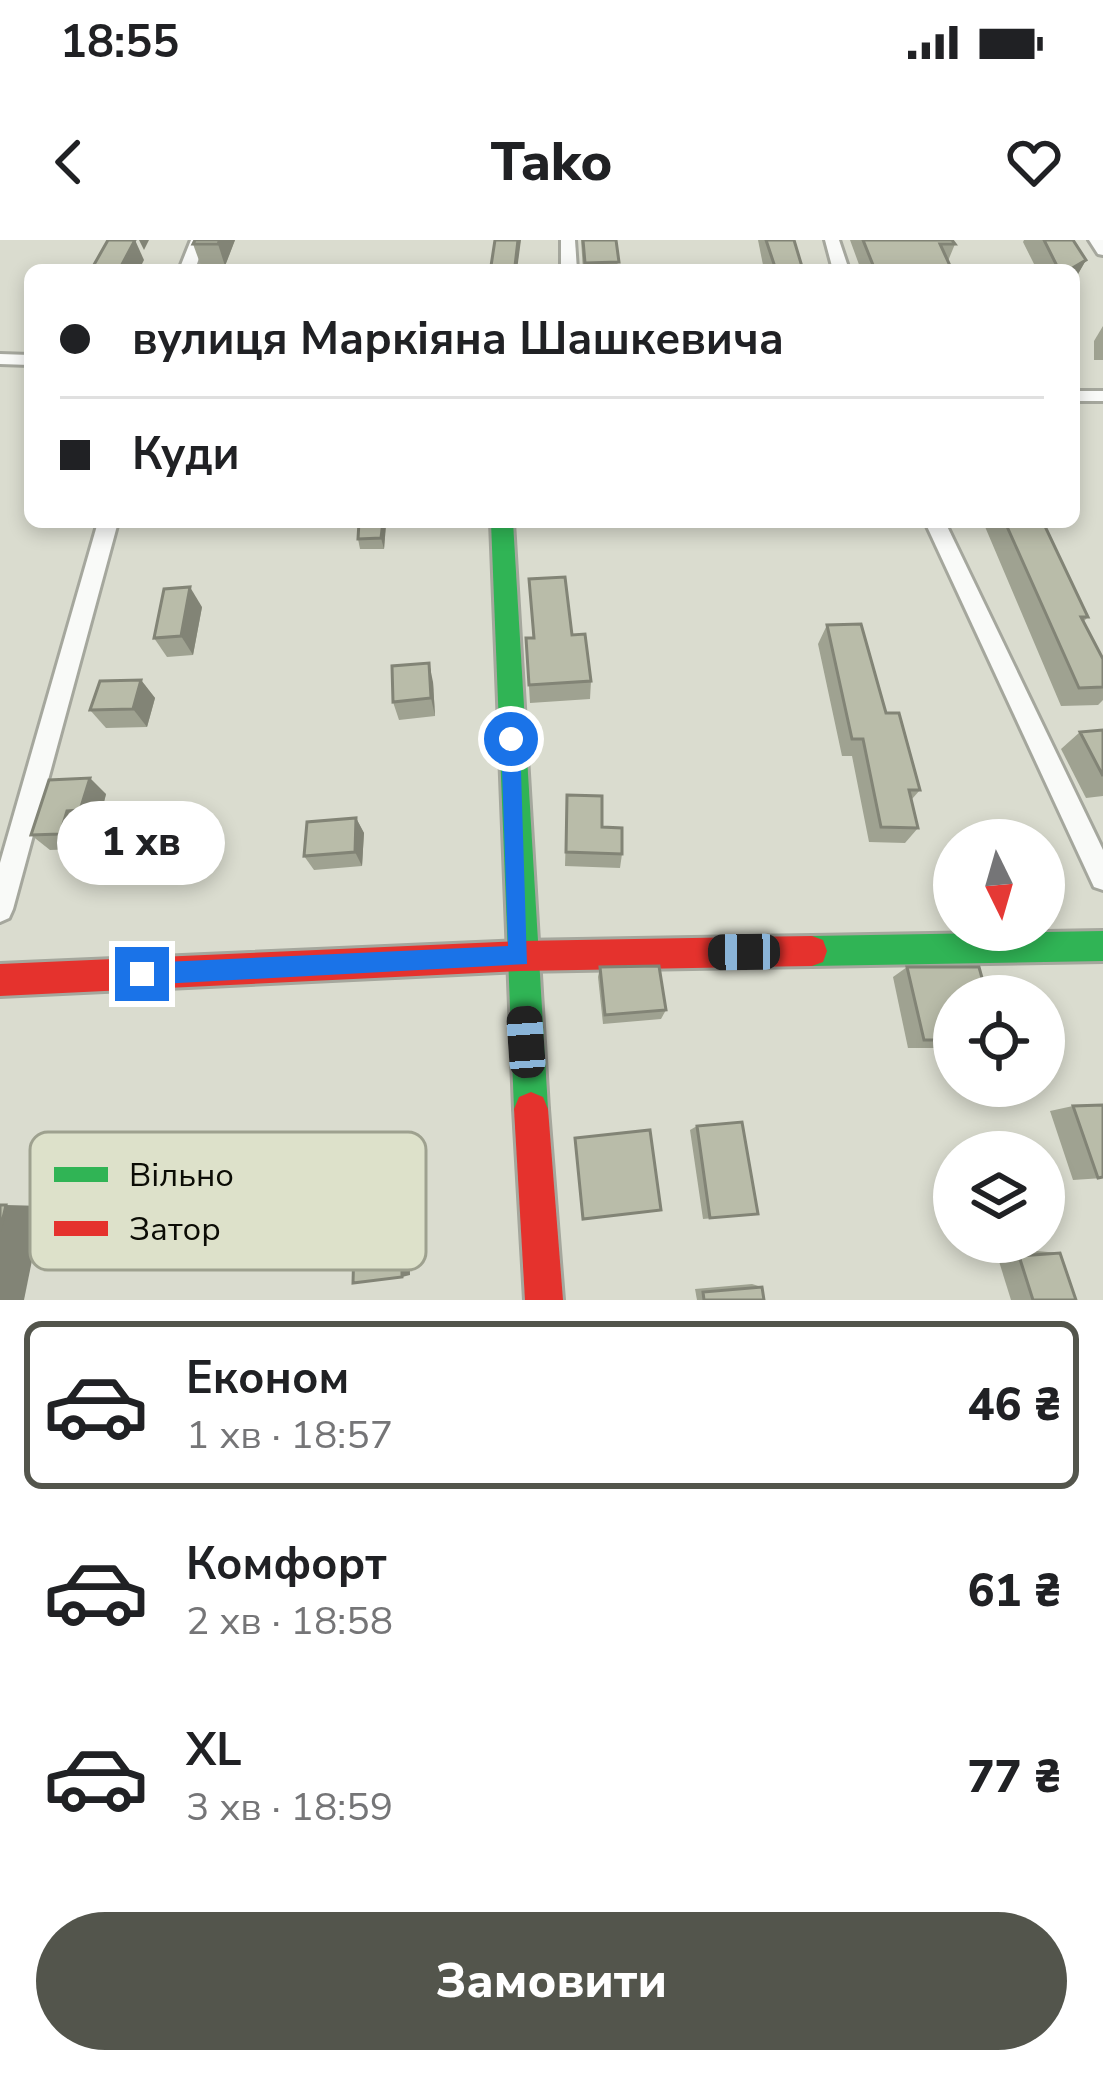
<!DOCTYPE html>
<html lang="uk">
<head>
<meta charset="utf-8">
<style>
	:root { --surface:#fff; --page:#f2f2f2; --text:#202124; --muted:#757577; --line:#e0e0e0; --accent:#53554c }
	body { margin:0; font-family:"Nunito Sans",sans-serif; background:var(--page); color:var(--text); height:100vh; display:flex; flex-direction:column; font-size:45px; white-space:nowrap }
	* { box-sizing:border-box; margin:0 }
	p { font-size:39px; color:var(--muted) }
	.icon { flex:none; width:66px; height:66px; fill:none; stroke:currentColor; stroke-width:2; stroke-linecap:round; stroke-linejoin:round }
	.map { position:relative; height:1060px; overflow:hidden }
	.side { display:flex; flex-direction:column; background:var(--surface); flex:1 }
	.side>* { flex:none }
	.banner { position:absolute; left:24px; top:24px; width:1056px; height:264px; border-radius:18px; box-shadow:0 6px 18px #0003; display:grid; align-content:center; height:264px; padding:0 36px; background:var(--surface) }
	.needle { width:78px; rotate:175deg }
	.fabs { position:absolute; left:933px; top:579px; display:grid; gap:24px }
	.fabs a { display:grid; place-items:center; width:132px; height:132px; border-radius:50%; background:var(--surface); box-shadow:0 6px 18px #0003; font-size:60px }
	.end { position:absolute; width:54px; height:54px; margin:-27px; border:15px solid #1a73e8; background:#fff; box-shadow:0 0 0 6px #fff }
	.from { border-radius:50% }
	.bubble { position:absolute; height:84px; border-radius:42px; background:var(--surface); box-shadow:0 6px 18px #0003; font-size:39px; font-weight:800; line-height:84px; text-align:center }
	.car { position:absolute; width:36px; height:72px; margin:-36px -18px; border-radius:15px; box-shadow:0 0 9px 3px #0007; background:linear-gradient(#222 24%,#8ab4d8 0 40%,#222 0 76%,#8ab4d8 0 86%,#222 0) }
	.banner b { display:flex; align-items:center; gap:42px; height:114px; font-size:45px }
	.banner b+b { border-top:3px solid var(--line) }
	.banner i { width:30px; height:30px; background:var(--text) }
	ul { padding:21px 0 0; list-style:none }
	li { display:flex; align-items:center; gap:36px; height:168px; margin:0 24px 18px; padding:0 12px; border:6px solid transparent; border-radius:18px }
	li div { flex:1 }
	li b { display:block; font-size:45px }
	li em { font-style:normal; font-weight:800 }
	li.on { border-color:var(--accent) }
	li>.icon { width:108px; height:108px; stroke-width:1.5 }
	.cta { display:flex; gap:24px; margin-top:auto; padding:24px 36px }
	.cta a { flex:1; height:138px; border-radius:72px; background:var(--accent); color:#fff; font-size:48px; font-weight:800; line-height:138px; text-align:center }
	.status { display:flex; justify-content:space-between; align-items:center; height:84px; padding:0 60px; background:var(--surface); direction:ltr }
	.status svg { height:33px; fill:currentColor }
	header { display:flex; justify-content:space-between; align-items:center; height:156px; padding:0 36px; background:var(--surface); font-size:54px; font-weight:800 }
	.map>svg:first-child { display:block }
</style>
</head>
<body>
<div class="status"><b>18:55</b><svg viewBox="0 0 49 12"><path d="M0 12V9h3v3zM5 12V6h3v6zM10 12V3h3v9zM15 12V0h3v12zM26 1h20v11H26zM47 4h2v5h-2z"/></svg></div>
<header><svg class="icon" aria-label="back" viewBox="0 0 24 24"><path d="M15 5l-7 7 7 7"/></svg>Tako<svg class="icon" aria-label="heart" viewBox="0 0 24 24"><path d="M12 20l-8-8c-3-5 5-10 8-4 3-6 11-1 8 4z"/></svg></header>
<div class="map">
<svg width="1103" height="1060" viewBox="0 0 1103 1060">
	<rect width="100%" height="100%" fill="#dadccf"/>
	<g fill="none" stroke-linecap="round" stroke-linejoin="round">
		<g stroke="#a5a79d" stroke-width="6">
			<g id="street">
				<polygon points="191,0 205,0 195,30 179,30"/>
				<polygon points="561,0 575,0 577,30 561,30"/>
				<polygon points="825,0 839,0 849,30 833,30"/>
				<polygon points="1089,0 1103,0 1103,15 1098,14"/>
				<polygon points="0,114 30,115 30,125 0,124"/>
				<rect x="1074" y="151" width="29" height="10"/>
				<polygon points="98,282 118,282 13,669 9,678 0,682 0,623"/>
				<polygon points="925,282 945,282 1103,610 1103,650 1094,647"/>
			</g>
		</g>
		<g stroke="#a5a79d" stroke-width="6">
			<g id="fast">
				<polygon points="491,282 513,282 548,869 543,881 531,886 519,881 514,869"/>
				<polygon points="1103,691 1103,721 812,726 801,722 797,711 801,700 812,696"/>
			</g>
		</g>
		<g stroke="#a5a79d" stroke-width="6">
			<g id="jam">
				<polygon points="812,696 823,700 827,711 823,722 812,726 520,731 0,756 0,724 520,701"/>
				<polygon points="531,852 543,857 548,869 563,1060 525,1060 514,869 519,857"/>
			</g>
		</g>
		<use href="#street" fill="#f9faf8" fill-rule="evenodd"/>
		<use href="#fast" fill="#30b455" fill-rule="evenodd"/>
		<use href="#jam" fill="#e5322d" fill-rule="evenodd"/>
	</g>
	<g fill="#9fa291">
		<polygon points="235,0 225,26 201,26 193,4"/>
		<polygon points="495,0 517,30 491,30"/>
		<polygon points="581,0 616,0 618,30 583,30"/>
		<polygon points="758,0 794,0 803,30 764,30"/>
		<polygon points="850,0 952,0 955,4 948,21 953,30 861,30"/>
		<polygon points="1024,0 1073,0 1086,20 1074,41 1074,30 1037,30 1023,2"/>
		<polygon points="1103,86 1103,120 1094,120 1094,101"/>
		<polygon points="983,282 1043,282 1088,377 1084,381 1103,419 1103,460 1098,465 1061,466"/>
		<polygon points="386,284 384,309 360,309 358,299"/>
		<polygon points="529,339 572,395 591,441 590,459 530,463 526,398 533,398"/>
		<polygon points="202,367 193,415 167,417 154,398"/>
		<polygon points="827,385 886,473 920,550 912,559 918,588 905,603 869,602 852,516 842,516 818,404"/>
		<polygon points="141,440 155,458 147,487 106,488 90,470"/>
		<polygon points="433,442 435,476 399,480 393,462"/>
		<polygon points="1103,490 1103,556 1086,558 1061,509 1080,492"/>
		<polygon points="49,540 106,554 98,586 85,586 79,609 50,610 31,595"/>
		<polygon points="567,555 602,587 622,614 620,628 565,626"/>
		<polygon points="356,578 364,593 362,626 314,630 304,616"/>
		<polygon points="600,727 666,770 661,779 603,784 598,737"/>
		<polygon points="907,727 954,756 954,808 908,808 893,737"/>
		<polygon points="1073,866 1103,938 1073,940 1050,871"/>
		<polygon points="697,886 758,974 703,979 690,890"/>
		<polygon points="1036,1011 1060,1013 1076,1060 1011,1060 997,1015"/>
		<polygon points="752,1044 762,1047 764,1060 697,1060 695,1049"/>
	</g>
	<g fill="#828476">
		<polygon points="135,0 144,20 139,30 119,30"/>
		<polygon points="139,0 149,0 144,10"/>
		<polygon points="220,0 235,0 225,26 218,4"/>
		<polygon points="518,0 521,0 517,30 515,30"/>
		<polygon points="1086,20 1074,41 1074,30 1069,30"/>
		<polygon points="383,282 386,284 384,309 381,298"/>
		<polygon points="190,347 202,367 193,415 181,396"/>
		<polygon points="429,423 433,442 435,476 431,458"/>
		<polygon points="141,440 155,458 147,487 133,469"/>
		<polygon points="90,538 106,554 98,586 80,570"/>
		<polygon points="67,571 85,586 79,609 60,594"/>
		<polygon points="356,578 364,593 362,626 355,612"/>
		<polygon points="402,964 409,965 410,1035 402,1037"/>
		<polygon points="6,965 43,966 24,1060 0,1060 0,991"/>
	</g>
	<g fill="#b9bca9" stroke="#828476" stroke-width="3">
		<polygon points="108,0 135,0 119,30 91,30"/>
		<polygon points="195,0 220,0 218,4 193,4"/>
		<polygon points="495,0 518,0 515,26 491,26"/>
		<polygon points="583,0 616,0 619,22 585,23"/>
		<polygon points="766,0 794,0 803,30 776,30"/>
		<polygon points="863,0 952,0 955,4 940,4 952,30 875,30"/>
		<polygon points="1044,0 1073,0 1086,20 1069,30 1059,30"/>
		<polygon points="359,282 383,282 381,298 358,299"/>
		<polygon points="1005,282 1043,282 1088,377 1081,377 1103,419 1103,447 1079,448"/>
		<polygon points="565,337 572,395 585,394 591,441 529,445 526,398 534,398 529,339"/>
		<polygon points="190,347 181,396 154,398 164,349"/>
		<polygon points="861,384 886,473 899,473 920,550 909,550 918,588 881,587 863,499 852,499 827,385"/>
		<polygon points="429,423 431,458 393,462 392,426"/>
		<polygon points="141,440 133,469 90,470 100,441"/>
		<polygon points="1103,490 1103,536 1080,492"/>
		<polygon points="90,538 80,570 67,571 60,594 31,595 49,540"/>
		<polygon points="567,555 602,556 602,587 622,588 622,614 566,612"/>
		<polygon points="356,578 355,612 304,616 307,582"/>
		<polygon points="659,726 666,770 605,775 600,727"/>
		<polygon points="907,727 979,727 987,756 954,756 954,800 924,800"/>
		<polygon points="1103,865 1103,937 1098,938 1073,866"/>
		<polygon points="742,882 758,974 710,978 697,886"/>
		<polygon points="650,890 661,970 583,979 575,898"/>
		<polygon points="402,964 402,1037 353,1043 355,968"/>
		<polygon points="0,965 6,965 0,991"/>
		<polygon points="1060,1013 1076,1060 1033,1060 1019,1016"/>
		<polygon points="762,1047 764,1060 704,1060 703,1052"/>
	</g>
	<polygon fill="#1a73e8" points="511,491 520,499 527,724 142,745 134,742 134,726 142,723 508,706 501,499"/>
	<rect x="30" y="892" width="396" height="138" rx="18" fill="#dde1ca" stroke="#9ea18f" stroke-width="3"/>
	<rect x="54" y="927" width="54" height="15" fill="#30b455"/>
	<rect x="54" y="981" width="54" height="15" fill="#e5322d"/>
	<g font-size="33" fill="#0b0c05">
		<text x="129" y="946">Вільно</text>
		<text x="129" y="1000">Затор</text>
	</g>
</svg>
<div class="fabs">
<a><svg class="needle" viewBox="-14 -14 28 28"><path d="M0-13l5 13h-10z" fill="#e53935"/><path d="M0 13l5-13h-10z" fill="#757577"/></svg></a>
<a><svg class="icon" aria-label="locate" viewBox="0 0 24 24"><circle cx="12" cy="12" r="6"/><path d="M12 2v4M12 18v4M2 12h4M18 12h4"/></svg></a>
<a><svg class="icon" aria-label="layers" viewBox="0 0 24 24"><path d="M12 4l9 5-9 5-9-5zM3 14l9 5 9-5"/></svg></a>
</div>
<i class="end from" style="left:511px;top:499px"></i>
<i class="end" style="left:142px;top:734px"></i>
<div class="bubble" style="left:57px;top:561px;width:168px">1 хв</div>
<i class="car" style="left:744px;top:712px;rotate:269deg"></i>
<i class="car" style="left:526px;top:802px;rotate:356deg"></i>
<div class="banner">
<b><i class="from"></i>вулиця Маркіяна Шашкевича</b>
<b><i></i>Куди</b>
</div>
</div>
<section class="side">
<ul>
<li class="on"><svg class="icon" aria-label="car" viewBox="0 0 24 24"><path d="M5 17H2v-5l4-1 3-4h7l3 4 3 1v5h-3M9 17h6M6 11h13"/><circle cx="7" cy="17" r="2"/><circle cx="17" cy="17" r="2"/></svg><div><b>Економ</b><p>1 хв · 18:57</p></div><em>46 ₴</em></li>
<li><svg class="icon" aria-label="car" viewBox="0 0 24 24"><path d="M5 17H2v-5l4-1 3-4h7l3 4 3 1v5h-3M9 17h6M6 11h13"/><circle cx="7" cy="17" r="2"/><circle cx="17" cy="17" r="2"/></svg><div><b>Комфорт</b><p>2 хв · 18:58</p></div><em>61 ₴</em></li>
<li><svg class="icon" aria-label="car" viewBox="0 0 24 24"><path d="M5 17H2v-5l4-1 3-4h7l3 4 3 1v5h-3M9 17h6M6 11h13"/><circle cx="7" cy="17" r="2"/><circle cx="17" cy="17" r="2"/></svg><div><b>XL</b><p>3 хв · 18:59</p></div><em>77 ₴</em></li>
</ul>
<div class="cta"><a>Замовити</a></div>
</section>
</body>
</html>
